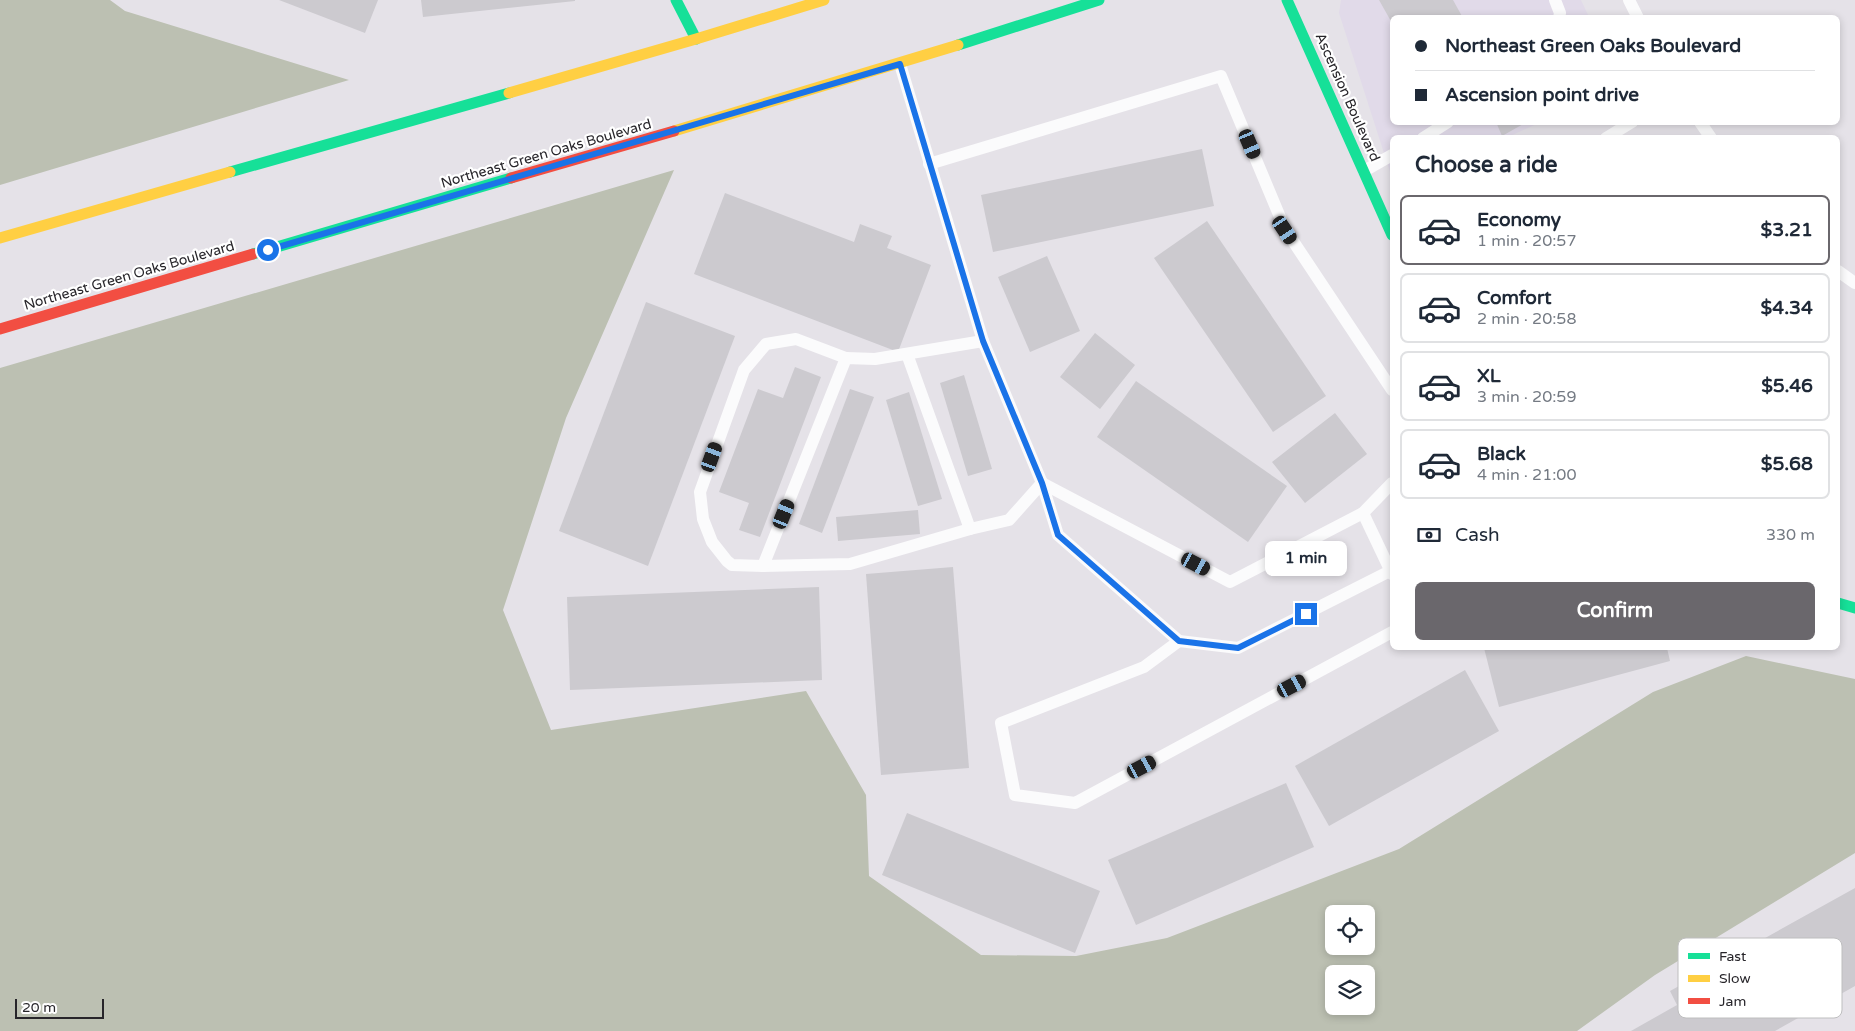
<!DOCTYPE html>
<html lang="en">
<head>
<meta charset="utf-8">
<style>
	:root { --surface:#fff; --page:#f2f2f3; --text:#1f2937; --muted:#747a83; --line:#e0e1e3; --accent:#6a676c }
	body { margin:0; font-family:"Varela Round",sans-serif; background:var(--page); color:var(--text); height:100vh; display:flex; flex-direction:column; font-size:19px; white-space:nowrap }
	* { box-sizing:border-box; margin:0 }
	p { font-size:16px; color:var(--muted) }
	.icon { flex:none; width:28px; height:28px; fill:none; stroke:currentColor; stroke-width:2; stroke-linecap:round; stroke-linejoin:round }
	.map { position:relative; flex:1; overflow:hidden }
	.side { position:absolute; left:1390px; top:135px; width:450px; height:515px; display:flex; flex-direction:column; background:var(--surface); border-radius:8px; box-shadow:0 2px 8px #0003 }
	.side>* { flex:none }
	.top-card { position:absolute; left:1390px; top:15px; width:450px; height:110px; border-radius:8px; box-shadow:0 2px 8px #0003; display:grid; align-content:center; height:110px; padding:0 25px; background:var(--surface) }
	.controls { position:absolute; left:1325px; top:905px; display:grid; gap:10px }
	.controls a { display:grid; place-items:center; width:50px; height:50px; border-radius:8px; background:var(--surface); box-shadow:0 2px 8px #0003; font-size:25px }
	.scale { position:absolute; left:15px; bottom:12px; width:89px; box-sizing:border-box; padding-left:5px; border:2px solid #27252a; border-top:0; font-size:14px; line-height:18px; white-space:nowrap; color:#27252a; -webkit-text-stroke:4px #fff; paint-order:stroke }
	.end { position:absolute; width:22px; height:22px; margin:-11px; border:6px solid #1a73e8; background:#fff; box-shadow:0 0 0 2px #fff }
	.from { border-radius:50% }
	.bubble { position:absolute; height:35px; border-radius:8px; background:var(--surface); box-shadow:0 2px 8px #0003; font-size:16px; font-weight:700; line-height:35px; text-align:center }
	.car { position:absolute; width:15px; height:30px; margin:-15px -8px; border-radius:6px; box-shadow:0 0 4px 1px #0007; background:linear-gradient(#222 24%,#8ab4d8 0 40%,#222 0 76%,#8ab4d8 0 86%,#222 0) }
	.top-card b { display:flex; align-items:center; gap:18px; height:48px; font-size:19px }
	.top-card b+b { border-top:1px solid var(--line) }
	.top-card i { width:12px; height:12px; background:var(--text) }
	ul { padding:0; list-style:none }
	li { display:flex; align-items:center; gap:15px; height:70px; margin:0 10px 8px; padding:0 15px; border:2px solid var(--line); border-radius:8px }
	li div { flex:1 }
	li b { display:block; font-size:19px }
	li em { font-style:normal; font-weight:700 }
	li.on { border-color:var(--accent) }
	li>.icon { width:45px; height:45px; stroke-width:1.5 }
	h2 { padding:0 25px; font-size:22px; line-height:60px }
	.pay { display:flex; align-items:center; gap:12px; height:55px; padding:0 25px; font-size:19px }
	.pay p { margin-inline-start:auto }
	.button { display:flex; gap:10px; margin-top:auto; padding:10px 25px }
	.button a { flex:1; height:58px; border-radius:8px; background:var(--accent); color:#fff; font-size:20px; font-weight:700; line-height:58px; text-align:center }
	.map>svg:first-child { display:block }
</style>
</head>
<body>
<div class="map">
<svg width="1855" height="1031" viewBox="0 0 1855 1031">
	<rect width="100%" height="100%" fill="#e5e2e8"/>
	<polygon fill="#e1dae9" points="1341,0 1581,0 1589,17 1392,18 1392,122 1539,123 1508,137 1392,138 1392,178 1339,13"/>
	<g fill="#bcc0b2" fill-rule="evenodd">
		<polygon points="0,0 110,0 125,11 349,80 0,185"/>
		<path d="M674,170L566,418L503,610L551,730L806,691L866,795L869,876L981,955L1076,956L1167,938L1399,849L1653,692L1746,656L1855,679V853L1655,975L1577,1031H0V368ZM1334,914H1366V946H1334ZM1334,974H1366V1006H1334Z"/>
	</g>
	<g fill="#cccacf">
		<polygon points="279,0 378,0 365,33"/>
		<polygon points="421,0 575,0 575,1 423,17"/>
		<polygon points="1379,0 1453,0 1463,18 1392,18 1392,23"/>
		<polygon points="1496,122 1527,122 1502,136"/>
		<polygon points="1202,149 1214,206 993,252 981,195"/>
		<polygon points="725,193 854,242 860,224 892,236 887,248 931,265 898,352 694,274"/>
		<polygon points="1207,221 1326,396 1273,432 1154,258"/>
		<polygon points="1047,256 1080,331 1030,352 998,277"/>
		<polygon points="646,302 735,336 648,566 559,531"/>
		<polygon points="1095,333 1135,365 1100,409 1060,377"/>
		<polygon points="795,367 821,377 760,537 739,530 749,503 719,492 758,389 783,398"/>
		<polygon points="964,375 992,469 968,476 940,383"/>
		<polygon points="1136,381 1287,486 1248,542 1097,437"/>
		<polygon points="850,389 874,397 822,533 799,524"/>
		<polygon points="909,392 942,499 918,506 886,400"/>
		<polygon points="1335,413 1367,454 1305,503 1272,462"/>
		<polygon points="918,510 920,534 838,541 836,517"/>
		<polygon points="953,567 969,768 881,775 866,574"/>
		<polygon points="819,587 822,680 570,690 567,597"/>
		<polygon points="1484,648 1667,648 1670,661 1499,707"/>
		<polygon points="1465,670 1499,731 1329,826 1295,766"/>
		<polygon points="1286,783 1314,847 1136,925 1108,860"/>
		<polygon points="907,813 1100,891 1075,953 882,875"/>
		<polygon points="1855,888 1855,986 1775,1031 1631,1031 1677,1005 1670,991"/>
	</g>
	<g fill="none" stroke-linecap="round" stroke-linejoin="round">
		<g stroke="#fbfbfc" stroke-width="12">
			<polyline points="1555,0 1560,13 1559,18"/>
			<polyline points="1629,0 1638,18"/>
			<polyline points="900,64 983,341 1042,483 1058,535 1179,641 1238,648 1392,570"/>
			<polyline points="1700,122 1711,138"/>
			<polyline points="1423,138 1448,122"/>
			<polyline points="1606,138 1632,122"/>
			<polyline points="929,164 1221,76 1285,229 1392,390"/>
			<polyline points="1364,171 1392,155"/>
			<polyline points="1838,271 1855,283"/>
			<polyline points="907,354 970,529 1009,520 1042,483"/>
			<polyline points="846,358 796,339 766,344 744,370 700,492 703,519 712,542 727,561 732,565 763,566 850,564 970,529"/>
			<polyline points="1042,483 1230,582 1363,513"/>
			<polyline points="1392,483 1363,513 1392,574"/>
			<polyline points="763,566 846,358 875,359 983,341"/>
			<polyline points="1179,641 1144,667 1001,723 1015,795 1075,803 1392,632"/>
		</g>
		<g stroke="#16e098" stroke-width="11">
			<polyline points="676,0 696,39"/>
			<polyline points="1287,0 1392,235"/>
			<polyline points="958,45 1099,0"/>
			<polyline points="230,172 509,93"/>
			<polyline points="253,254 511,178"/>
			<polyline points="1838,603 1855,608"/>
		</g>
		<g stroke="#ffcf43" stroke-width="11">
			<polyline points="509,93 696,39 824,0"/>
			<polyline points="674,131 958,45"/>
			<polyline points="0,238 230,172"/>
		</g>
		<g stroke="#f24e42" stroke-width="11">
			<polyline points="511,178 674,131"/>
			<polyline points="0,329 253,254"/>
		</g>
	</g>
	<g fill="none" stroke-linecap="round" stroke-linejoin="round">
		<polyline stroke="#1a73e8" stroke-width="6" points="268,250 900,64 983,341 1042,483 1058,535 1179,641 1238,648 1306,614"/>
	</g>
	<g text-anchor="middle" stroke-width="4.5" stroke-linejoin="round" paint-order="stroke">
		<g font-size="14" fill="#27252a" stroke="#fff">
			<text transform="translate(1348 97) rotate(66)" y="5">Ascension Boulevard</text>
			<text transform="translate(546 153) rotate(-16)" y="5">Northeast Green Oaks Boulevard</text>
			<text transform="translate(129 275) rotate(-16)" y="5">Northeast Green Oaks Boulevard</text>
		</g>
	</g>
	<rect x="1678" y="938" width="164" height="80" rx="8" fill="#fff" stroke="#bebebf" stroke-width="1"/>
	<rect x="1688" y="953" width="22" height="6" fill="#16e098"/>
	<rect x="1688" y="975" width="22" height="7" fill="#ffcf43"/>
	<rect x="1688" y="998" width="22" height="6" fill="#f24e42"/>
	<g font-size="14" fill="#27252a">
		<text x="1719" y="961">Fast</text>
		<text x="1719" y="983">Slow</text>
		<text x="1719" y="1006">Jam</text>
	</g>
</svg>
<div class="controls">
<a><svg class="icon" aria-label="locate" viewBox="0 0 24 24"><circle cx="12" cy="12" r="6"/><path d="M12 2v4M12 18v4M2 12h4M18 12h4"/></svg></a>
<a><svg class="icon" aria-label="layers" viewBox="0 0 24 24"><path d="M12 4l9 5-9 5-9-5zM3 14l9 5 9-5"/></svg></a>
</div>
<div class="scale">20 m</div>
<i class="end from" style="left:268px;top:250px"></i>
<i class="end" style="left:1306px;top:614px"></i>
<div class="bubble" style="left:1265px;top:541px;width:82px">1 min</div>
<i class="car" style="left:1250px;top:144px;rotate:157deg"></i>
<i class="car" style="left:1285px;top:230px;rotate:146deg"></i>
<i class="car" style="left:712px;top:457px;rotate:20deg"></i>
<i class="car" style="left:784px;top:514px;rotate:22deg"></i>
<i class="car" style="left:1196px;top:564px;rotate:118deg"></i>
<i class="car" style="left:1292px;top:686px;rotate:62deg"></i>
<i class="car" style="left:1142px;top:767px;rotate:62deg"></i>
<div class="top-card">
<b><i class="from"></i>Northeast Green Oaks Boulevard</b>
<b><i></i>Ascension point drive</b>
</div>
<section class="side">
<h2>Choose a ride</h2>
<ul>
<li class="on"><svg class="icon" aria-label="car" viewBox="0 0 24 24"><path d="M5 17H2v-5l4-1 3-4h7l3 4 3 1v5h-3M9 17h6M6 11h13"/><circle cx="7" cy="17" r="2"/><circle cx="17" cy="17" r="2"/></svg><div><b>Economy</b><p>1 min · 20:57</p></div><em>$3.21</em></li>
<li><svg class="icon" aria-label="car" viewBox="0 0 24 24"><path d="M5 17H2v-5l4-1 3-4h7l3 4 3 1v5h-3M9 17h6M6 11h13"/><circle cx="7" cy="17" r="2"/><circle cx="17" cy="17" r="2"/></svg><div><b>Comfort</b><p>2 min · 20:58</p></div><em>$4.34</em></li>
<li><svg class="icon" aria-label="car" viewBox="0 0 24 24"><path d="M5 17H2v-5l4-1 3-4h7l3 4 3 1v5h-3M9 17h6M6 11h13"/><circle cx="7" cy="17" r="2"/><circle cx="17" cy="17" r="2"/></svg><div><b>XL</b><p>3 min · 20:59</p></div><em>$5.46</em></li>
<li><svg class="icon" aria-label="car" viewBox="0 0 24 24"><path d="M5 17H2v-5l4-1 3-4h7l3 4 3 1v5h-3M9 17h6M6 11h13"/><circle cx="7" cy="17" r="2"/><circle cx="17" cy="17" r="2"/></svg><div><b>Black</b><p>4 min · 21:00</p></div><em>$5.68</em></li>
</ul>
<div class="pay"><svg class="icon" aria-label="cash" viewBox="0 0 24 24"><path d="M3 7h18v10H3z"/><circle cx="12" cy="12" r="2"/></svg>Cash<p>330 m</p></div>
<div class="button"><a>Confirm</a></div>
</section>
</div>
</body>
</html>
